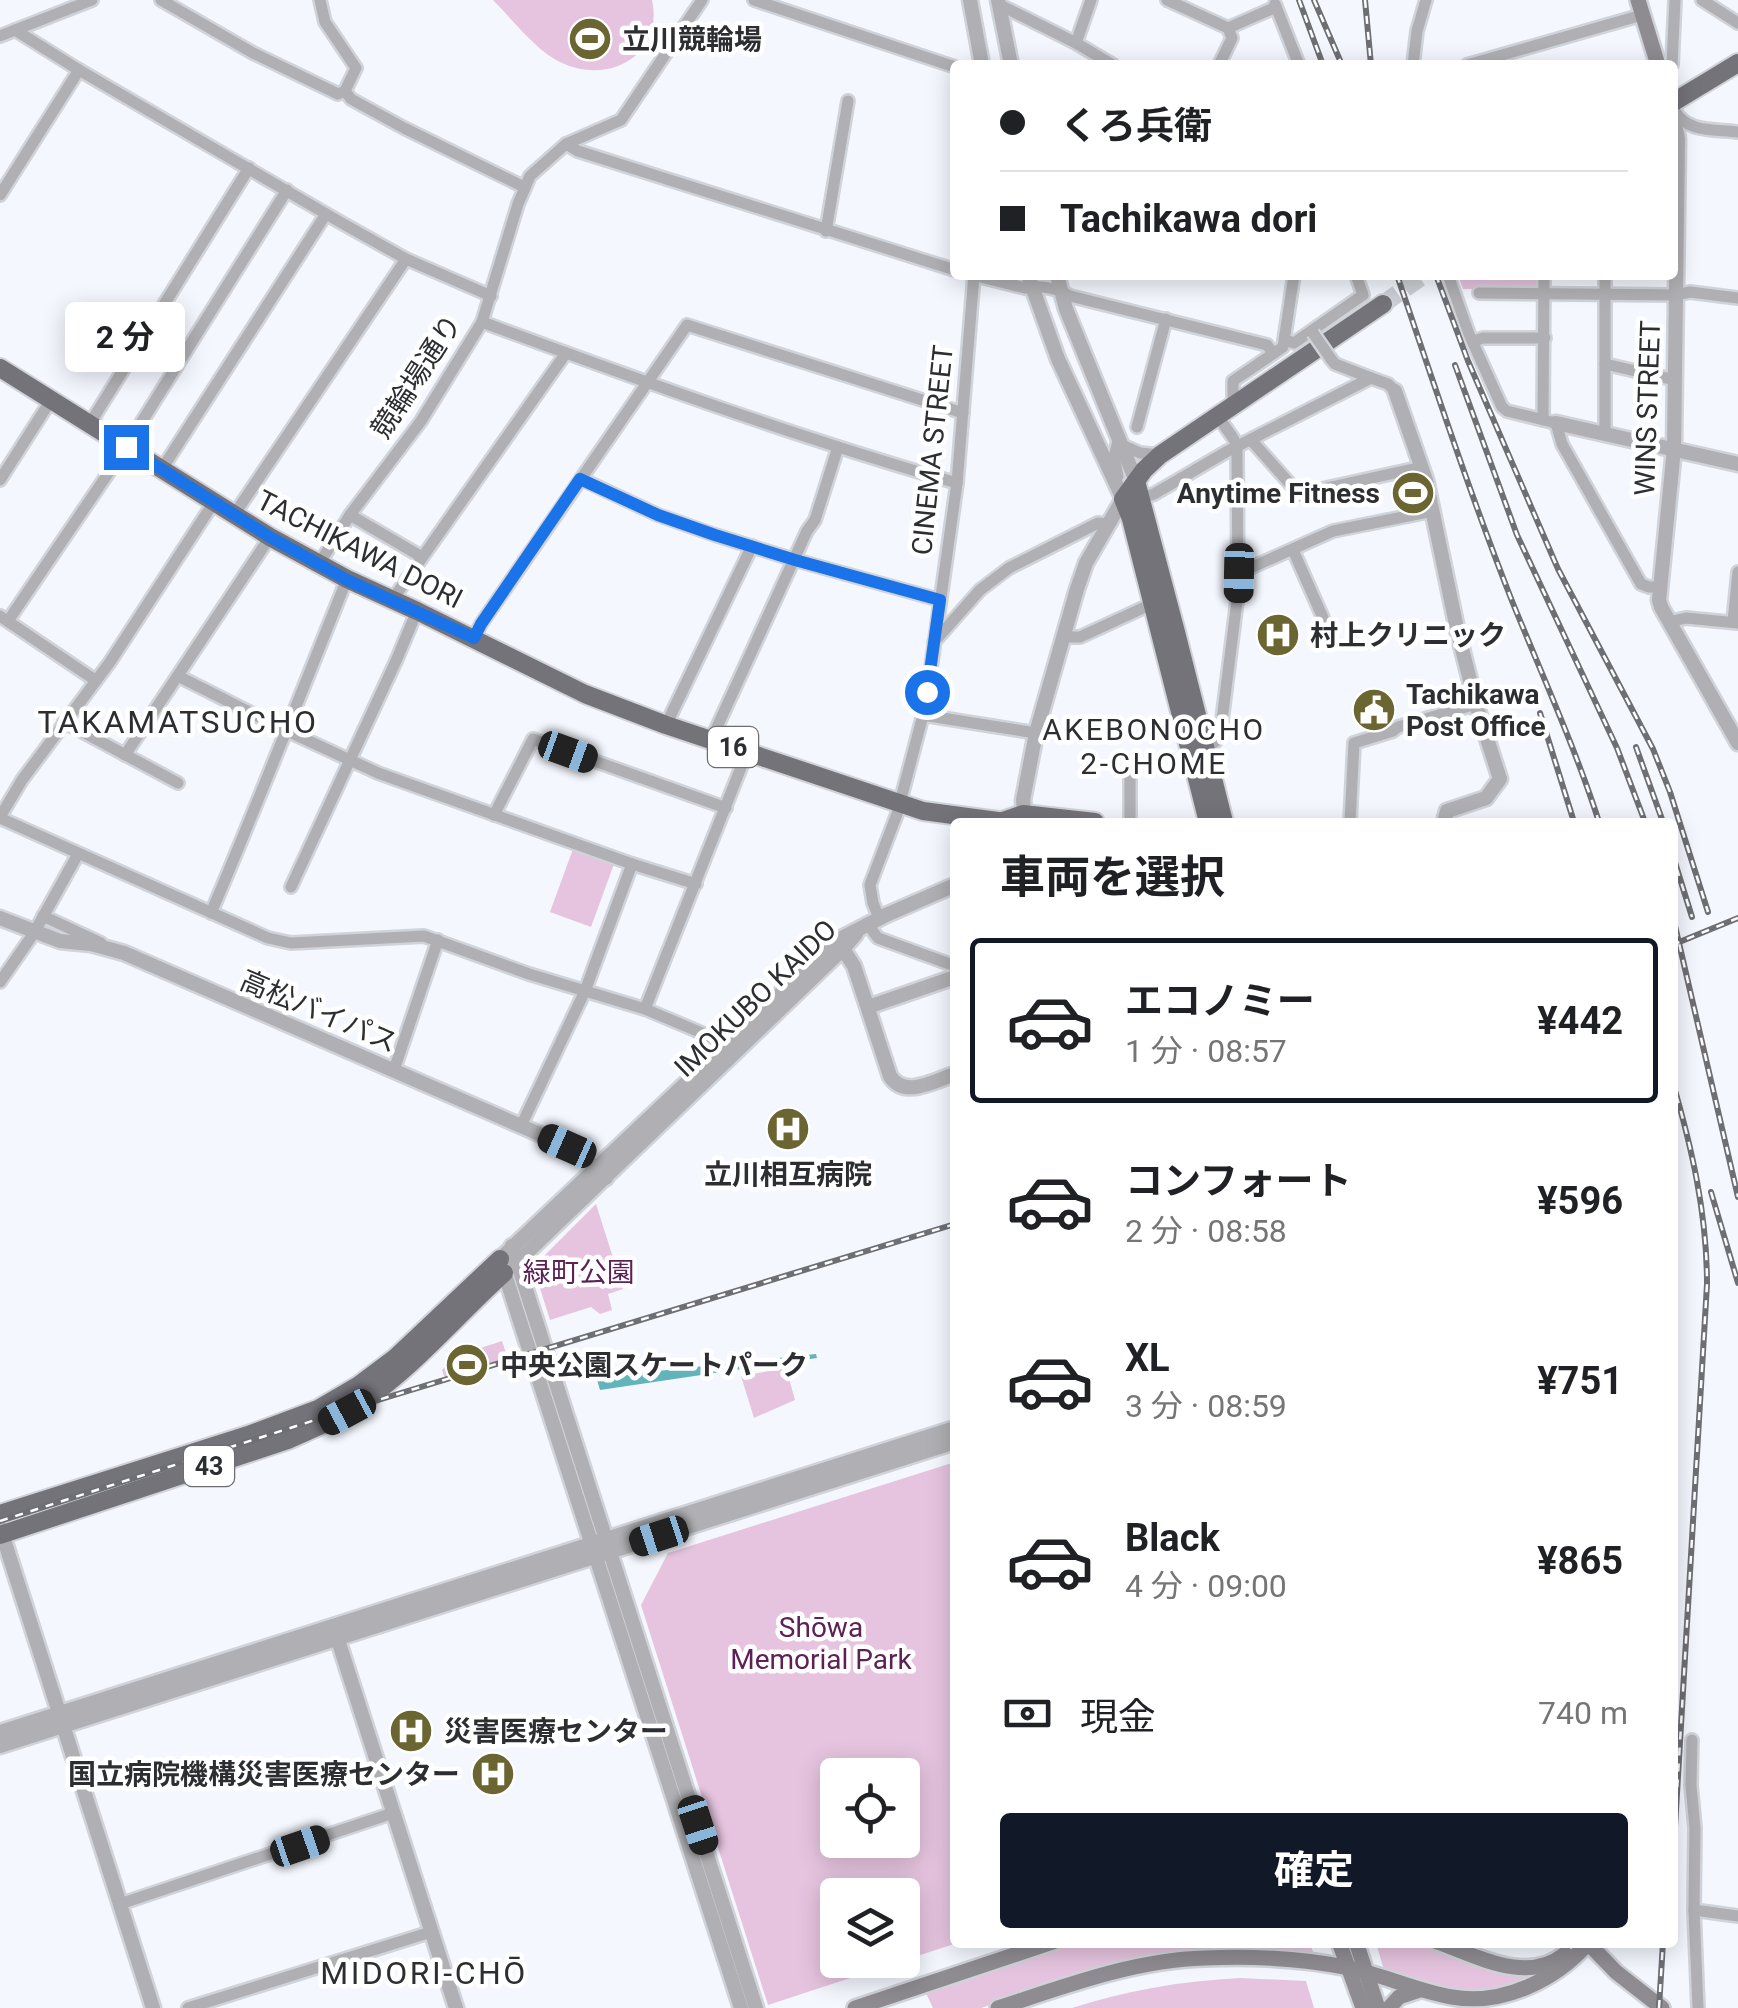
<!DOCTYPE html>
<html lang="ja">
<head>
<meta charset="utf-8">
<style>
	:root { --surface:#fff; --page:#f6f6f6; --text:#202124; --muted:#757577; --line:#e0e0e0; --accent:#111827 }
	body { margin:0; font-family:Roboto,"Noto Sans JP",sans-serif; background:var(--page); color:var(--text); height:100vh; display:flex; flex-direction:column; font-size:38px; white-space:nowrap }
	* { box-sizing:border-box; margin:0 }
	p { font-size:32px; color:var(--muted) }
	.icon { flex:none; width:55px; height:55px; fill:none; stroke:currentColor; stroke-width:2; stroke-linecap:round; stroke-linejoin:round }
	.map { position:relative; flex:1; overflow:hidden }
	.details { position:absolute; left:950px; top:818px; width:728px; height:1130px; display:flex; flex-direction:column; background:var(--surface); border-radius:10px; box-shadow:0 5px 25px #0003 }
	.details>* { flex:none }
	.banner { position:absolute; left:950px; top:60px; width:728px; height:220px; border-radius:10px; box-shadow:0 5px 25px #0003; display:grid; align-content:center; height:220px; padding:0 50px; background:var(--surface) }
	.buttons { position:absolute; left:820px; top:1758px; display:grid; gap:20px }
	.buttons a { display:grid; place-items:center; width:100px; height:100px; border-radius:10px; background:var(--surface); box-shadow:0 5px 25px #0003; font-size:50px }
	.end { position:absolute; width:45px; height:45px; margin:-22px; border:12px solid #1a73e8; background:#fff; box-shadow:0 0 0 5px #fff }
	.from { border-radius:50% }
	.bubble { position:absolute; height:70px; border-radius:10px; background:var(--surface); box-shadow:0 5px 25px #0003; font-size:32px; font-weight:700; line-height:70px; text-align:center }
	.car { position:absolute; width:30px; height:60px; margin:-30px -15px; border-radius:12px; box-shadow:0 0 8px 2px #0007; background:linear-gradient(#222 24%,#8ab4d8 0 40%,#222 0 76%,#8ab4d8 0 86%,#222 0) }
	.banner b { display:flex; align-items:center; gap:35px; height:95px; font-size:38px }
	.banner b+b { border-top:2px solid var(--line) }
	.banner i { width:25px; height:25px; background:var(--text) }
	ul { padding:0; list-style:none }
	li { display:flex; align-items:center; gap:30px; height:165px; margin:0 20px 15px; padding:0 30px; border:5px solid transparent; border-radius:10px }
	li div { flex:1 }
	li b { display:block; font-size:38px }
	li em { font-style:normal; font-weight:700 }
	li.active { border-color:var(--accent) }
	li>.icon { width:90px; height:90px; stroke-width:1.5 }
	h2 { padding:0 50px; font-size:45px; line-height:120px }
	.pay { display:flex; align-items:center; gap:25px; height:110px; padding:0 50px; font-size:38px }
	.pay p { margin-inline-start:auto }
	.cta { display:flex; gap:20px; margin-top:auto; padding:20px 50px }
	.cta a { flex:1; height:115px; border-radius:10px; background:var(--accent); color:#fff; font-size:40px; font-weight:700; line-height:115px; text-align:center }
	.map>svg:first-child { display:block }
</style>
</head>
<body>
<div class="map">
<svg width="1738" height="2008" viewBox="0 0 1738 2008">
	<rect width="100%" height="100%" fill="#f4f7fe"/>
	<g fill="#e6c4df" fill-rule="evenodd">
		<path d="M493,0H652C664,55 609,85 562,63C537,52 512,19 493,0Z"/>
		<polygon points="1458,275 1541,275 1539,290 1463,289"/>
		<polygon points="573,849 614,864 591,927 550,912"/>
		<polygon points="596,1204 623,1289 608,1294 612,1310 600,1314 591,1307 550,1320 538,1282 543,1257"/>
		<polygon points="502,1341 507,1356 504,1359 445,1379 442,1370 456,1356"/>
		<polygon points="786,1368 795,1400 754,1418 741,1376"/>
		<path d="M955,1462L957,1943L768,2005L641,1605L668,1553ZM838,1775H902V1840H838ZM838,1895H902V1960H838Z"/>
		<polygon points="1074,1943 1310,1943 1314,1955 1098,1970 981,2008 933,2008 925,1991"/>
		<path d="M1376,1943H1419L1502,1971L1550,1970C1483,2002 1451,1990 1384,1970Z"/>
		<path d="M1240,1978L1306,1981L1314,2008H1072C1127,1990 1182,1981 1240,1978Z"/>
	</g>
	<polygon fill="#62b4ba" points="816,1354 817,1358 600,1390 595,1373 601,1372 603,1377"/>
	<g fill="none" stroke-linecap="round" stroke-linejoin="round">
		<polyline stroke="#cccfd5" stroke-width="18" stroke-dasharray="18 9" stroke-linecap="butt" points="1383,304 1424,275"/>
		<g stroke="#d0d3d9" stroke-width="16">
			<g id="minor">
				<polyline points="161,0 253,53 338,94 345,91 356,68 325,22 320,0"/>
				<polyline points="754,0 955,67"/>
				<polyline points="1167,0 1228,28"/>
				<polyline points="1702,0 1738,23"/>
				<polyline points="998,4 1076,43 1113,65"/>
				<polyline points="1275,4 1299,65"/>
				<polyline points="15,30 79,70 340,222 406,259 491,296"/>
				<polyline points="0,36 92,0"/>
				<polyline points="1076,43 1091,0"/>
				<polyline points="1219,65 1232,38 1228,28 1276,7"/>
				<polyline points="1413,65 1417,31 1426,0"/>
				<polyline points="1467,65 1642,15"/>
				<polyline points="1672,65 1675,0"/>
				<polyline points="345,91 351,99 404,128 524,187"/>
				<path d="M1675,111C1687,133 1715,129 1738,132"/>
				<polyline points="566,144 578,151 955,270"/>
				<polyline points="0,195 79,70"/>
				<polyline points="826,231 848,101"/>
				<path d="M973,275L1025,288C1040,285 1058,288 1070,296L1267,345L1273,353"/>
				<polyline points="1448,275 1469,334 1502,407 1507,411 1556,423 1562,444 1641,584 1649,587 1660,587"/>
				<polyline points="1479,293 1676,295 1690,292 1738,298"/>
				<path d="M482,322C639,380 796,437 957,483"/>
				<polyline points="1285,340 1294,343 1363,295 1356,275"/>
				<polyline points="1474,341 1483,338 1545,338"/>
				<polyline points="1331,359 1335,364 1371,378"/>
				<polyline points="1605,364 1675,380"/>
				<polyline points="1233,405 1233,381 1283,347 1294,275"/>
				<polyline points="1543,420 1544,275"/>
				<polyline points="89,425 249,168"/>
				<polyline points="1137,427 1166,319"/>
				<polyline points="1605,433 1605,275"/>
				<polyline points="1251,440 1299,494 1422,467"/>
				<polyline points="1122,445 1140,453 1160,455"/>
				<polyline points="162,469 326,214"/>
				<polyline points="1118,476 1114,457 1119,437"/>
				<polyline points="581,479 658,515 715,535 795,560 940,600"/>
				<polyline points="0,480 51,400"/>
				<polyline points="1141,498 1154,494 1226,452 1371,378 1388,384 1395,391"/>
				<polyline points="234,515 406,259"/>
				<polyline points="350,515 422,557"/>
				<polyline points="1293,550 1327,627"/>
				<polyline points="319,564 350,515 421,421 482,322 518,204 530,176 566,144 621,120 702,0"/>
				<polyline points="1239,573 1333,531 1433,511"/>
				<polyline points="393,599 566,353"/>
				<polyline points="0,616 95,680"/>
				<polyline points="8,621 126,447 287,190"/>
				<polyline points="1669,622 1686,618 1738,623"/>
				<polyline points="1733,622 1738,572"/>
				<polyline points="1064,637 1080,637 1156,602"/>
				<polyline points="474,638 481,624 687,325 963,413"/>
				<polyline points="934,642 980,590 1009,568 1098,523 1107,524"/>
				<polyline points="178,676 285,730 378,773 632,864 696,884"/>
				<polyline points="923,715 1036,733"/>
				<polyline points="64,722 178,783"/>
				<polyline points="666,725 752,546"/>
				<polyline points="711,740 807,531 815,520 838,447"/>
				<polyline points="1205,747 1215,742 1220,736 1238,593 1237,447 1233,438 1217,415"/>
				<polyline points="125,755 270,537"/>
				<polyline points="494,815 533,739 726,808"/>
				<polyline points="0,817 22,780 110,662 214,502"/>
				<polyline points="0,818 268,938 291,943 424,936 529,974 645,1009 709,1036 725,1046"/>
				<polyline points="1130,822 1130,771"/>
				<polyline points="1350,822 1354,743 1393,731 1398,727 1476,704"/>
				<polyline points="291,887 396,661 417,611"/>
				<path d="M211,913C258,803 302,691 347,579"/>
				<polyline points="43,916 101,943"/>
				<polyline points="879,918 873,903 870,885 897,814 923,715 931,668 957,483 974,275"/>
				<polyline points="868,925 878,938 955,966"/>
				<polyline points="0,982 34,933 78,854"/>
				<polyline points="645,1009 744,760 752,753"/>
				<polyline points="394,1070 438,940"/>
				<polyline points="521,1126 585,991 632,864"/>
				<polyline points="1692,1740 1691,1785 1695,1828 1694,1910 1698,2008"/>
				<polyline points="120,1904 393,1813"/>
				<polyline points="1694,1910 1738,1916"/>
				<polyline points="188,2008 431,1932"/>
			</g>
		</g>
		<g stroke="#d0d3d9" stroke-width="19">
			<g id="tertiary">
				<polyline points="970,0 982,65"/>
				<polyline points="998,0 1011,65"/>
				<polyline points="1672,110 1678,139 1674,449 1659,600 1661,607 1738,743"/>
				<polyline points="1057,275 1066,309 1136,481"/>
				<polyline points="1395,391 1426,480 1457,629 1476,704 1500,779 1486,798 1447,811 1444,822"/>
				<polyline points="1556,423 1738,464"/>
				<polyline points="1025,821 1023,800 1036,733 1077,589 1086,563 1123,499 1058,359 1028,275"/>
				<polyline points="0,918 60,941 91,944 124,953 567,1146 577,1151 606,1178"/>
				<path d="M843,949L854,966L890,1076C904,1099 934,1081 955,1074"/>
				<polyline points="868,1007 955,977"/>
				<polyline points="512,1246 756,2008"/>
				<polyline points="513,1266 843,949 856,934"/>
				<polyline points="0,1527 153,2008"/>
				<polyline points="338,1640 456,2008"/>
				<polyline points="0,1732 955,1428"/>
				<polyline points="0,1746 955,1442"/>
				<polyline points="741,2008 500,1259 836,941 886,915 955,885"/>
			</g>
		</g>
		<g stroke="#d0d3d9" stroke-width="20">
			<g id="secondary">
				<polyline points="1638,0 1658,65"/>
				<polyline points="1339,1942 1363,2008"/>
				<polyline points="1356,1942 1378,2008"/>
				<path d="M1437,1942C1477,1956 1527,1985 1565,1954"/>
				<polyline points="1588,1943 1616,1972 1662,2008"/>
				<polyline points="855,2008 1053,1942"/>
				<path d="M998,2008C1065,1986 1134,1960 1205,1958C1253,1956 1302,1958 1349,1968C1384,1975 1417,1991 1452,1997C1502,2006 1556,1980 1588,1943"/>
				<polyline points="1389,2008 1399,1997 1420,1990"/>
			</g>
		</g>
		<g stroke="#d0d3d9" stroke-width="22">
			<g id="primary">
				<polyline points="1672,103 1738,63"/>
				<polyline points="0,368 270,537 347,579 417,611 585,694 666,725 923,811 1005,822"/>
				<polyline points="1136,481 1176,632 1224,822"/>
				<polyline points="1003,821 1023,814 1095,822"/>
				<polyline points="1208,822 1131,519 1123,499 1144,470 1160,455 1383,304"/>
				<polyline points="0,1514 251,1434 318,1409 359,1385 395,1358 500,1259"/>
				<path d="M0,1535L288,1440C315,1428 341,1417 365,1400C416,1365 458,1314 504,1273"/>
			</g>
		</g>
		<use href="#minor" stroke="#b0afb3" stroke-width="11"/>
		<use href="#tertiary" stroke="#b0afb3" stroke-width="14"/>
		<use href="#secondary" stroke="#8e8c91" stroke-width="15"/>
		<use href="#primary" stroke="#75737a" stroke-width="18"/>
		<g stroke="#6d6f74" stroke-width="6">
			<g id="rail">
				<polyline points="1299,0 1323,65"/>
				<polyline points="1314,0 1342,65"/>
				<polyline points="1365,0 1371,65"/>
				<path d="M1397,275C1434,384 1470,494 1512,601C1542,675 1575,747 1599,822"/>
				<polyline points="1436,275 1468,361 1558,569 1653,749 1670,792 1708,912"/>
				<polyline points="1455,365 1517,535 1617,748 1645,822"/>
				<polyline points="1540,713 1574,822"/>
				<polyline points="1636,747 1663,822"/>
				<polyline points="1672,853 1692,917"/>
				<polyline points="1672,913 1738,1197"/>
				<polyline points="1672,945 1738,918"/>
				<path d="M1672,1080C1692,1148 1707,1214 1707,1284L1672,1878"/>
				<polyline points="1711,1192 1738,1283"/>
				<polyline points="0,1521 365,1404 955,1224"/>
				<polyline points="1659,2008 1663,1942"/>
			</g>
		</g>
		<use href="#rail" stroke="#fff" stroke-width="2.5" stroke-dasharray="8" stroke-linecap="butt"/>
		<g stroke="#d0d3d9" stroke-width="16" stroke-linecap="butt">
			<polyline id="minor-bridge" points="1313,333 1331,359"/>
		</g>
		<use href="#minor-bridge" stroke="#b0afb3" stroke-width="11"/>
	</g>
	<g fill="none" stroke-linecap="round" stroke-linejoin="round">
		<polyline stroke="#1a73e8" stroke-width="12" points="126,447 270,537 347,580 474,638 481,624 580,479 658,515 715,535 795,560 940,600 927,692"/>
	</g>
	<defs>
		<g id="stadium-disc" transform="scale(2.25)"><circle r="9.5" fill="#6a6531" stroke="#fff"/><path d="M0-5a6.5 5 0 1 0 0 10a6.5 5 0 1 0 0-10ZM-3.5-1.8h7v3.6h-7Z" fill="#fff"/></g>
		<g id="hospital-disc" transform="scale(2.25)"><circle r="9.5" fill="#6a6531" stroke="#fff"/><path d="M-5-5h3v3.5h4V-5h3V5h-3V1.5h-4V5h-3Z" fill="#fff"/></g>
		<g id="civic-disc" transform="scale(2.25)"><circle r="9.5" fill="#6a6531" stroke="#fff"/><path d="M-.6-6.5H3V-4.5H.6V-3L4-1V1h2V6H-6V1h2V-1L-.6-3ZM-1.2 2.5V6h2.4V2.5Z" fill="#fff"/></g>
	</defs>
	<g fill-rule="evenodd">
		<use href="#stadium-disc" x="590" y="39"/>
		<use href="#stadium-disc" x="1413" y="493"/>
		<use href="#hospital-disc" x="1278" y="635"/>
		<use href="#civic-disc" x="1374" y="710"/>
		<use href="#hospital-disc" x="788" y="1129"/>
		<use href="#stadium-disc" x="467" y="1365"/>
		<use href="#hospital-disc" x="411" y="1731"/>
		<use href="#hospital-disc" x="493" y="1774"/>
	</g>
	<g text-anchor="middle" stroke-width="9" stroke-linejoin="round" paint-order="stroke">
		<g fill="#fff" stroke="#6c6d70" stroke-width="2.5">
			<rect x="708" y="727" width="50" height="40" rx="8"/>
			<rect x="184" y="1446" width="50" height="40" rx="8"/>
		</g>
		<g font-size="25" font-weight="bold" fill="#2d2e32">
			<text x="733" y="756">16</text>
			<text x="209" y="1475">43</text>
		</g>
		<g font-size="28" font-weight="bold" fill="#2d2e32" stroke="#fff" text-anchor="start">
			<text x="622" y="49">立川競輪場</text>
			<text x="1380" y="503" text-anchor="end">Anytime Fitness</text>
			<text x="1310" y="645">村上クリニック</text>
			<text x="1406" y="704">Tachikawa<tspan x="1406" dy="32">Post Office</tspan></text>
			<text x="788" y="1184" text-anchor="middle">立川相互病院</text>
			<text x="500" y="1375">中央公園スケートパーク</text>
			<text x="444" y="1741">災害医療センター</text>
			<text x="460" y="1784" text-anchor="end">国立病院機構災害医療センター</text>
		</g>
		<g font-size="28" fill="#2d2e32" stroke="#fff">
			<text transform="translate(416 376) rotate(-57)" y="10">競輪場通り</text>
			<text transform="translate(1647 408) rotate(-88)" y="10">WINS STREET</text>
			<text transform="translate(932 450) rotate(-84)" y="10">CINEMA STREET</text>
			<text transform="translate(360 549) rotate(27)" y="10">TACHIKAWA DORI</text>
			<text transform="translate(755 998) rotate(-44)" y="10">IMOKUBO KAIDO</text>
			<text transform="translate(319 1011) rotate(23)" y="10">高松バイパス</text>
		</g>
		<g font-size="28" fill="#5c2155" stroke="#fff">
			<text x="579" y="1282">緑町公園</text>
			<text x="821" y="1637">Shōwa<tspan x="821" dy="32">Memorial Park</tspan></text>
		</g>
		<g font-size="30" letter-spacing="2.5" fill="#2d2e32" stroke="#fff">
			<text x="1154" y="740">AKEBONOCHO<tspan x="1154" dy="34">2-CHOME</tspan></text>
		</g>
		<g font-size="32" letter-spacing="2.5" fill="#2d2e32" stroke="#fff">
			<text x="178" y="733">TAKAMATSUCHO</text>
			<text x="424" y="1984">MIDORI-CHŌ</text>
		</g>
	</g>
</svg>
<div class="buttons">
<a><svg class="icon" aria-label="locate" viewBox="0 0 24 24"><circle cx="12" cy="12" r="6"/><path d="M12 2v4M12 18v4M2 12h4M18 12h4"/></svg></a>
<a><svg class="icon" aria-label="layers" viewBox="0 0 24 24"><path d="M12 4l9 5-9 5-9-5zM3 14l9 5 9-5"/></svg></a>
</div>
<i class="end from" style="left:927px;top:692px"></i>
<i class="end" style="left:126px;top:447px"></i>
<div class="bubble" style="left:65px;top:302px;width:120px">2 分</div>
<i class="car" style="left:1239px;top:573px;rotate:181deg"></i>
<i class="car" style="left:568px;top:752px;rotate:110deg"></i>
<i class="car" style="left:567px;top:1146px;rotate:294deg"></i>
<i class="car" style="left:347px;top:1412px;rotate:242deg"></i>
<i class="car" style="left:659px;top:1536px;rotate:252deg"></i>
<i class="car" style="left:698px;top:1825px;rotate:162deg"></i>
<i class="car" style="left:300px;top:1846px;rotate:71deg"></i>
<div class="banner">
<b><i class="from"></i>くろ兵衛</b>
<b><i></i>Tachikawa dori</b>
</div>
<section class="details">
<h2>車両を選択</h2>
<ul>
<li class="active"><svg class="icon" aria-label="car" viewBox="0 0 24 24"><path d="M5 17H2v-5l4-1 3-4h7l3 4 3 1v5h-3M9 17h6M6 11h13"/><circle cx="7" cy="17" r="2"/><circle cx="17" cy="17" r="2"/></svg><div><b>エコノミー</b><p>1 分 · 08:57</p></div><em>¥442</em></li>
<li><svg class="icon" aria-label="car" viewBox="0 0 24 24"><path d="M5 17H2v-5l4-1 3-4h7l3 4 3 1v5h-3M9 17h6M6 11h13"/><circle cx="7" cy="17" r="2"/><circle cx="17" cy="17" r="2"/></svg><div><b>コンフォート</b><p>2 分 · 08:58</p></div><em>¥596</em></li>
<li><svg class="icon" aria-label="car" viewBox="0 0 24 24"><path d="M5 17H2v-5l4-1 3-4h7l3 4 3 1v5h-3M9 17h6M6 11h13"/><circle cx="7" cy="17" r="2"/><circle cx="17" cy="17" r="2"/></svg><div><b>XL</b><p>3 分 · 08:59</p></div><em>¥751</em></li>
<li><svg class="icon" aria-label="car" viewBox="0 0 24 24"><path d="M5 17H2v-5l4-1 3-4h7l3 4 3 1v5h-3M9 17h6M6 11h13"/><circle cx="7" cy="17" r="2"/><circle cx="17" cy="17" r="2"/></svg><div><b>Black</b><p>4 分 · 09:00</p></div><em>¥865</em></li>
</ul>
<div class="pay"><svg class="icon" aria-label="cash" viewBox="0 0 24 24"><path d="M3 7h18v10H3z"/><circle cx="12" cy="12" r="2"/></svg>現金<p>740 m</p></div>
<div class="cta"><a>確定</a></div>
</section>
</div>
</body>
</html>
